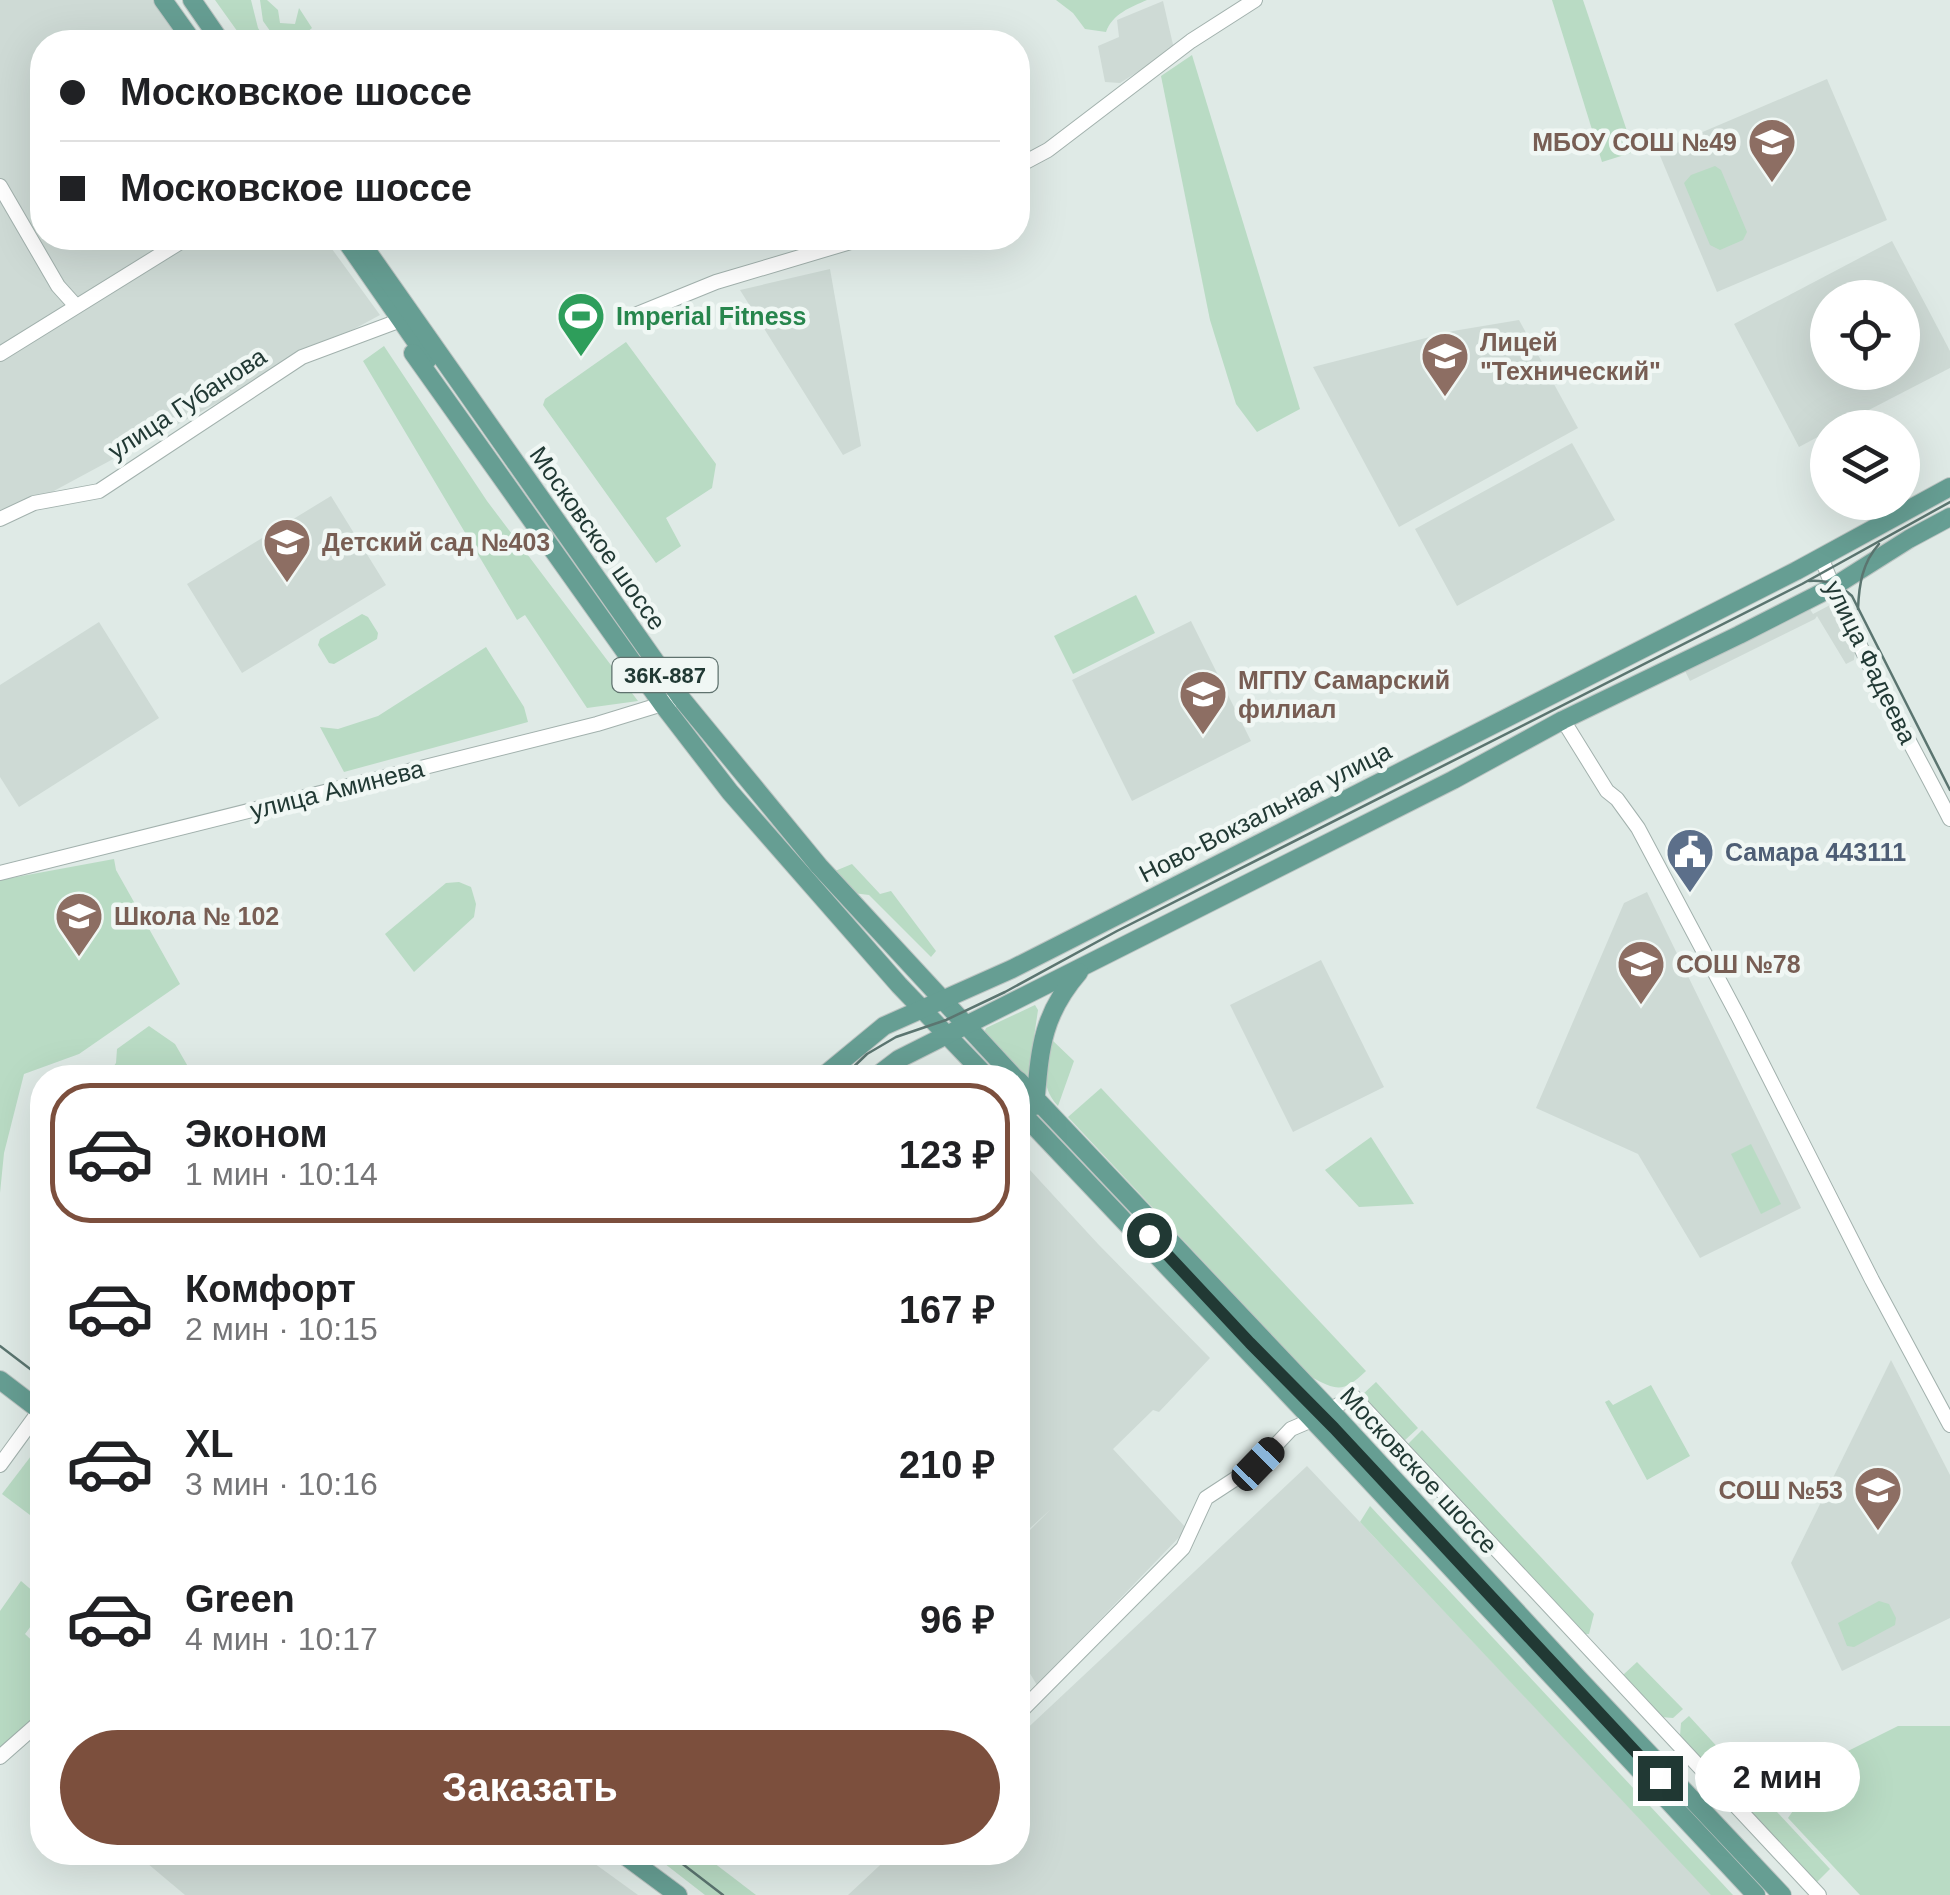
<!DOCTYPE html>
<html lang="ru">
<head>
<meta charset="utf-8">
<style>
	:root { --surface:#fff; --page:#f6f6f6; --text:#202124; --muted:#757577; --line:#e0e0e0; --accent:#7c4f3d }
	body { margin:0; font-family:Helvetica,sans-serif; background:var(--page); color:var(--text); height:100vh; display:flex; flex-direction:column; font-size:38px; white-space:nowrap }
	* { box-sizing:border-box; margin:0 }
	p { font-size:32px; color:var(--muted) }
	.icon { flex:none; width:55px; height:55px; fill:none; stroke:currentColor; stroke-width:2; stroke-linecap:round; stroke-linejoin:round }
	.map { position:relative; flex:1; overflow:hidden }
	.side { position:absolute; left:30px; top:1065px; width:1000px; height:800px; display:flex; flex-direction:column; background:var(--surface); border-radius:40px; box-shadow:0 10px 40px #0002 }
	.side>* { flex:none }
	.hud { position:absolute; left:30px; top:30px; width:1000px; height:220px; border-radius:40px; box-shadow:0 10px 40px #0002; display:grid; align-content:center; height:220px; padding:0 30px; background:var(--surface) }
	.controls { position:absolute; left:1810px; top:280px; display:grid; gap:20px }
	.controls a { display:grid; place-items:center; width:110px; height:110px; border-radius:50%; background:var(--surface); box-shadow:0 10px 40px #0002; font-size:50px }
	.end { position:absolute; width:45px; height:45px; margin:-22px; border:12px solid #213934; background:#fff; box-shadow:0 0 0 5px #fff }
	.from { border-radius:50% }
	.bubble { position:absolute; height:70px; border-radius:35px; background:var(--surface); box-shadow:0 10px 40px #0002; font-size:32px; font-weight:700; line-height:70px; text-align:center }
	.car { position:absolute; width:30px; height:60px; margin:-30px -15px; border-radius:12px; box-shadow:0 0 8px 2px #0007; background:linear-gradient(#222 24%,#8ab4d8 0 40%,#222 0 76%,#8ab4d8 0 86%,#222 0) }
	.hud b { display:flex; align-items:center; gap:35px; height:95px; font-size:38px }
	.hud b+b { border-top:2px solid var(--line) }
	.hud i { width:25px; height:25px; background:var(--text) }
	ul { padding:18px 0 0; list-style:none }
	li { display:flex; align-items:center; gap:30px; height:140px; margin:0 20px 15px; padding:0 10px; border:5px solid transparent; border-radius:40px }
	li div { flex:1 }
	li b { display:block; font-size:38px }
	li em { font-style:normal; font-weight:700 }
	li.on { border-color:var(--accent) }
	li>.icon { width:90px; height:90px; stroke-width:1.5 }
	.primary-button { display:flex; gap:20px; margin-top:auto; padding:20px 30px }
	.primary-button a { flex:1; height:115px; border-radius:60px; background:var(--accent); color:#fff; font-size:40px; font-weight:700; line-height:115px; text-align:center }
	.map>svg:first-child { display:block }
</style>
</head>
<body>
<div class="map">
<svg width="1950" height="1895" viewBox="0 0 1950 1895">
	<rect width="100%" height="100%" fill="#dfeae6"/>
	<g fill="#cedad5" fill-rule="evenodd">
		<polygon points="0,0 156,0 186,42 42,42 42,238 324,238 380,315 0,520"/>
		<polygon points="1163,1 1174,49 1120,83 1105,82 1098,46 1119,37 1117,20"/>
		<polygon points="1827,79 1887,220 1717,292 1658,151"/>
		<path d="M1892,241L1950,351V368L1836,427L1828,428L1827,432L1799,447L1734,324ZM1828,298H1902V372H1828Z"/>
		<polygon points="830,269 861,446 843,455 740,290"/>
		<polygon points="1519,320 1578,428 1399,527 1313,367 1453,331"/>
		<polygon points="1572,443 1615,520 1457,606 1415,529"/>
		<polygon points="331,496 386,585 242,673 187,584"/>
		<polygon points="1830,605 1855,651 1854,660 1846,664 1817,616 1815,619 1690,681 1683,667 1808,606 1813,614"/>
		<polygon points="1191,621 1251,741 1132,801 1072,680"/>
		<polygon points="99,622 159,718 19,807 0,777 0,685"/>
		<polygon points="1647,892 1801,1208 1700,1258 1638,1154 1536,1108 1624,903"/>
		<polygon points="1321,960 1384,1087 1293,1132 1230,1005"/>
		<polygon points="1018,1157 1098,1244 1210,1358 1159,1412 1153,1410 1113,1449 1187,1529 1037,1685 1029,1672 1018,1685 1018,1542 1051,1509 1018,1539"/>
		<polygon points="1891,1360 1950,1475 1950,1618 1842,1671 1791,1563"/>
		<polygon points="1307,1466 1712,1895 848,1895 893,1853 1018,1852 1018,1737"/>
		<polygon points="135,1853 580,1853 638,1895 185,1895"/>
	</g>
	<g fill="#b9dbc4">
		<polygon points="215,0 251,0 258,28 267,42 245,42"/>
		<polygon points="260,0 267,0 278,10 280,23 295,24 299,8 312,28 295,42 278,42 263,21"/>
		<path d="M1056,0H1147C1131,7 1112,14 1106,32L1085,29L1073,13Z"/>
		<polygon points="1552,0 1583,0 1634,152 1602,162"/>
		<polygon points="1192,55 1300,409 1257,432 1236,404 1210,320 1161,76"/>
		<polygon points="1715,166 1721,170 1747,232 1743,240 1720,250 1710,245 1684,183 1691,175"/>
		<polygon points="626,342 716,464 712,488 666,518 681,546 656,563 543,405 545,399"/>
		<polygon points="384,346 487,501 638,701 587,708 525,615 517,620 363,361"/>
		<polygon points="1136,595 1155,633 1073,674 1054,636"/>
		<polygon points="362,614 368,617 378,633 377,639 334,664 329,663 318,645 320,639"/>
		<polygon points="486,647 524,707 528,722 344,772 320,727 338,729 378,716"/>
		<polygon points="114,859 116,870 180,984 79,1054 24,1074 4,1153 0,1193 0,880"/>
		<polygon points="852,864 880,894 891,891 936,951 931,957 869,895 853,893 835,871"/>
		<polygon points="459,882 471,887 476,904 474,917 414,972 385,934 446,883"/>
		<polygon points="1035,1005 1038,1010 1028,1078 984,1033 986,1028"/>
		<polygon points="149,1026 175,1044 194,1077 106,1077 116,1063 117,1049"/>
		<path d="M1051,1039L1074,1061L1058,1106C1038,1084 1047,1066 1051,1039Z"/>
		<path d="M1101,1088L1366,1371C1343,1393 1338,1391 1311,1377L1068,1117Z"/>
		<polygon points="1371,1137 1414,1204 1359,1207 1325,1170"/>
		<polygon points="1751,1144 1781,1204 1761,1214 1731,1154"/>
		<polygon points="1376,1382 1418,1428 1404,1441 1362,1395"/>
		<polygon points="1651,1385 1690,1456 1647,1480 1605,1402 1609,1400 1613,1405"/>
		<polygon points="1422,1430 1594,1614 1589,1634 1584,1634 1408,1444"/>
		<polygon points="41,1443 42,1445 42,1524 2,1494"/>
		<polygon points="1370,1506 1733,1895 1711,1895 1360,1522"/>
		<polygon points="21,1581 42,1599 42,1611 25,1634 42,1650 42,1720 0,1757 0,1611"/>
		<polygon points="1879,1601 1889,1604 1896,1618 1895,1625 1854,1647 1847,1646 1838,1623"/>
		<polygon points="1637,1662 1683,1709 1673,1718 1661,1717 1623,1675"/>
		<polygon points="1689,1716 1733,1764 1719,1778 1680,1736 1681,1723"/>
		<polygon points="1898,1726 1950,1726 1950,1895 1860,1895 1788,1818 1828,1761"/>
		<polygon points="1737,1769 1830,1869 1816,1883 1723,1782"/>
		<polygon points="651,1853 701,1853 756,1895 705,1895"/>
	</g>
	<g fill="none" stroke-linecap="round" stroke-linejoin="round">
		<g stroke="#a2b1ad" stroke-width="16">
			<g id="minor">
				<polyline points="1018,166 1048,150 1191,41 1255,0"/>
				<polyline points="0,186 58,286 76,306"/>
				<polyline points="630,317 716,282 864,238"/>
				<polyline points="0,354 187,238"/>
				<polyline points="0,519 34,503 99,491 302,357 393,323"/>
				<path d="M1821,557C1856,648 1906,733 1950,819"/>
				<polyline points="1563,720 1607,791 1617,799 1638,828 1738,1016 1872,1280 1950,1425"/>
				<polyline points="0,873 597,724 672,701"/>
				<polyline points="1330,1410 1353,1396 1819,1895"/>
				<polyline points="0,1465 40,1410"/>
				<polyline points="1018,1714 1183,1548 1206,1498 1258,1464 1291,1429 1312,1420"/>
				<polyline points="0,1757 42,1720"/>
			</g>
		</g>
		<g stroke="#bcc4c2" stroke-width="20">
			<g id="major">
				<polyline points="163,0 193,42"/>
				<polyline points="192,0 221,42"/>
				<polyline points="344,238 428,359"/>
				<polyline points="358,238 681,698 819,866 1015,1078"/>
				<polyline points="413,353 663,705 730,792 899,985 988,1078"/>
				<polyline points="821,1078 884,1026 1012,969 1796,571 1950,487"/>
				<polyline points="874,1078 899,1059 1453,780 1563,720 1739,635 1833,587 1909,539 1950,517"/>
				<polyline points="1018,1080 1330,1410 1578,1678 1782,1895"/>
				<path d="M1035,1106C1040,1050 1041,1016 1079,972"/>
				<polyline points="1018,1109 1326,1434 1756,1895"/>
				<polyline points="0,1380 42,1412"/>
				<polyline points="620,1852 678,1895"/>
			</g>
		</g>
		<use href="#minor" stroke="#fff" stroke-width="14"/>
		<use href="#major" stroke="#669e93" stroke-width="18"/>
		<g stroke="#5b7570" stroke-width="2.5">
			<path d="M1809,581C1827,580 1839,584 1852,596L1950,790"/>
			<path d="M1858,609C1859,585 1862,563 1879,544"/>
			<polyline points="842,1078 867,1054 896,1037 946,1020 1005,992 1117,931 1802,584 1950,502"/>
			<polyline points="0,1346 42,1378"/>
			<polyline points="667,1852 723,1895"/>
		</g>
	</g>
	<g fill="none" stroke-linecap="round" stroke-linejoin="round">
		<polyline stroke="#213934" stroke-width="12" points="1149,1235 1250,1343 1334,1428 1660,1778"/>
	</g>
	<defs>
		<g id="school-pin" transform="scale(2.5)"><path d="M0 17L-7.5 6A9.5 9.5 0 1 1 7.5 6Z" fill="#8d6e63" stroke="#f0f7f4"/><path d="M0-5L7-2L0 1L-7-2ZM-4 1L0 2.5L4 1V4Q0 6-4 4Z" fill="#fff"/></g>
		<g id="stadium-pin" transform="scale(2.5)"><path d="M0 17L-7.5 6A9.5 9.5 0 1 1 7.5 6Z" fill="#2e9e5b" stroke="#f0f7f4"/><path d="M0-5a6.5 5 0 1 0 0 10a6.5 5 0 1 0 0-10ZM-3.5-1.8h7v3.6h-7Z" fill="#fff"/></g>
		<g id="university-pin" transform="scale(2.5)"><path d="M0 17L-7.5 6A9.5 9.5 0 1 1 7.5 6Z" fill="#8d6e63" stroke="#f0f7f4"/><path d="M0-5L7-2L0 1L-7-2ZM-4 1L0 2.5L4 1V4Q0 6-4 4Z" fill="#fff"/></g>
		<g id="civic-pin" transform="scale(2.5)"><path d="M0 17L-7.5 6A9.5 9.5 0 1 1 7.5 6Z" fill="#5c6f8a" stroke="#f0f7f4"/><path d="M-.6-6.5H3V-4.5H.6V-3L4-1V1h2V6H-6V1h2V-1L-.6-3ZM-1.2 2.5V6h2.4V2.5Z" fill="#fff"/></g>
	</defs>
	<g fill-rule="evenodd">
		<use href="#school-pin" x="1772" y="142"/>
		<use href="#stadium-pin" x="581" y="316"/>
		<use href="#school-pin" x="1445" y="356"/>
		<use href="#school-pin" x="287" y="542"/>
		<use href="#university-pin" x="1203" y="694"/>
		<use href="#civic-pin" x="1690" y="852"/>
		<use href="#school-pin" x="79" y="916"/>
		<use href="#school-pin" x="1641" y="964"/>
		<use href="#school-pin" x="1878" y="1490"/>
	</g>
	<g text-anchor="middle" stroke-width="9" stroke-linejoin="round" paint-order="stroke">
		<rect fill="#f0f7f4" stroke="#5f726e" stroke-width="2.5" x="612.5" y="658" width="105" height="34" rx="8"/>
		<g font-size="22" font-weight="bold" fill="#213934">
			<text x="665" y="683">36К-887</text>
		</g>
		<g font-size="25" font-weight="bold" fill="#785e54" stroke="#f0f7f4" text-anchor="start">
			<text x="1737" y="151" text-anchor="end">МБОУ СОШ №49</text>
			<text x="1480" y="351">Лицей<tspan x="1480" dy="29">"Технический"</tspan></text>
			<text x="322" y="551">Детский сад №403</text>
			<text x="1238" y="689">МГПУ Самарский<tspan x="1238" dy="29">филиал</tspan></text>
			<text x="114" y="925">Школа № 102</text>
			<text x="1676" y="973">СОШ №78</text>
			<text x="1843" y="1499" text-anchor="end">СОШ №53</text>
		</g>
		<g font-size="25" font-weight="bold" fill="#27864d" stroke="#f0f7f4" text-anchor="start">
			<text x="616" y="325">Imperial Fitness</text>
		</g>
		<g font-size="25" fill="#213934" stroke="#f0f7f4">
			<text transform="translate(187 403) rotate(-33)" y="9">улица Губанова</text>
			<text transform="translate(598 538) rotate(55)" y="9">Московское шоссе</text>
			<text transform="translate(1871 662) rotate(64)" y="9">улица Фадеева</text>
			<text transform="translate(337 789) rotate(-14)" y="9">улица Аминева</text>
			<text transform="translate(1265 812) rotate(-27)" y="9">Ново-Вокзальная улица</text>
			<text transform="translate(1419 1470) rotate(47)" y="9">Московское шоссе</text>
		</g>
		<g font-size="25" font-weight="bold" fill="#4e5e75" stroke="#f0f7f4" text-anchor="start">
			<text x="1725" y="861">Самара 443111</text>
		</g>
	</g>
</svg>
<div class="controls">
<a><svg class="icon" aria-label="locate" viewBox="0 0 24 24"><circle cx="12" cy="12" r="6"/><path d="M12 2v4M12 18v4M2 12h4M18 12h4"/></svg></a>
<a><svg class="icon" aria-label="layers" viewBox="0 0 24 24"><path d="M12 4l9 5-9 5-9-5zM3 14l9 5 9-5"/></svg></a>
</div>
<i class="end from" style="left:1149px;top:1235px"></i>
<i class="end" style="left:1660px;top:1778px"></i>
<div class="bubble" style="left:1695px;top:1742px;width:165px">2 мин</div>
<i class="car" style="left:1258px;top:1464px;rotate:44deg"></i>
<div class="hud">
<b><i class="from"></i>Московское шоссе</b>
<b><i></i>Московское шоссе</b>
</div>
<section class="side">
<ul>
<li class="on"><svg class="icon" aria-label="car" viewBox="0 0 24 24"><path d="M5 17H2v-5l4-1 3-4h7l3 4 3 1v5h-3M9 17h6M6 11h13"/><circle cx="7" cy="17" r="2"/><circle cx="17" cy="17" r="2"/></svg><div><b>Эконом</b><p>1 мин · 10:14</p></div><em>123 ₽</em></li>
<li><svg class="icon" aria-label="car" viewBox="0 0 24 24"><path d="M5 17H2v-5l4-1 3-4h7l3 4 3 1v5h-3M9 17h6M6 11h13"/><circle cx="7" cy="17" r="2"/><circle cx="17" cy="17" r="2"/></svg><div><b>Комфорт</b><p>2 мин · 10:15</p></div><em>167 ₽</em></li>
<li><svg class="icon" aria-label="car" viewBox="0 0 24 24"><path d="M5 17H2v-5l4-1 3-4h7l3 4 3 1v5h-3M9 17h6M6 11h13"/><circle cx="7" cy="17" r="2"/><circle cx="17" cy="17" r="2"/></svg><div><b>XL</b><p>3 мин · 10:16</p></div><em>210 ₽</em></li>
<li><svg class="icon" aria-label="car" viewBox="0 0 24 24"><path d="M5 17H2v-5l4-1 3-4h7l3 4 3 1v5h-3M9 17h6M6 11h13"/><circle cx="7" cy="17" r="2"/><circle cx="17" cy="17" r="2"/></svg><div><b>Green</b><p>4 мин · 10:17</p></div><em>96 ₽</em></li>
</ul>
<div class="primary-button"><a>Заказать</a></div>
</section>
</div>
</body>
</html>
